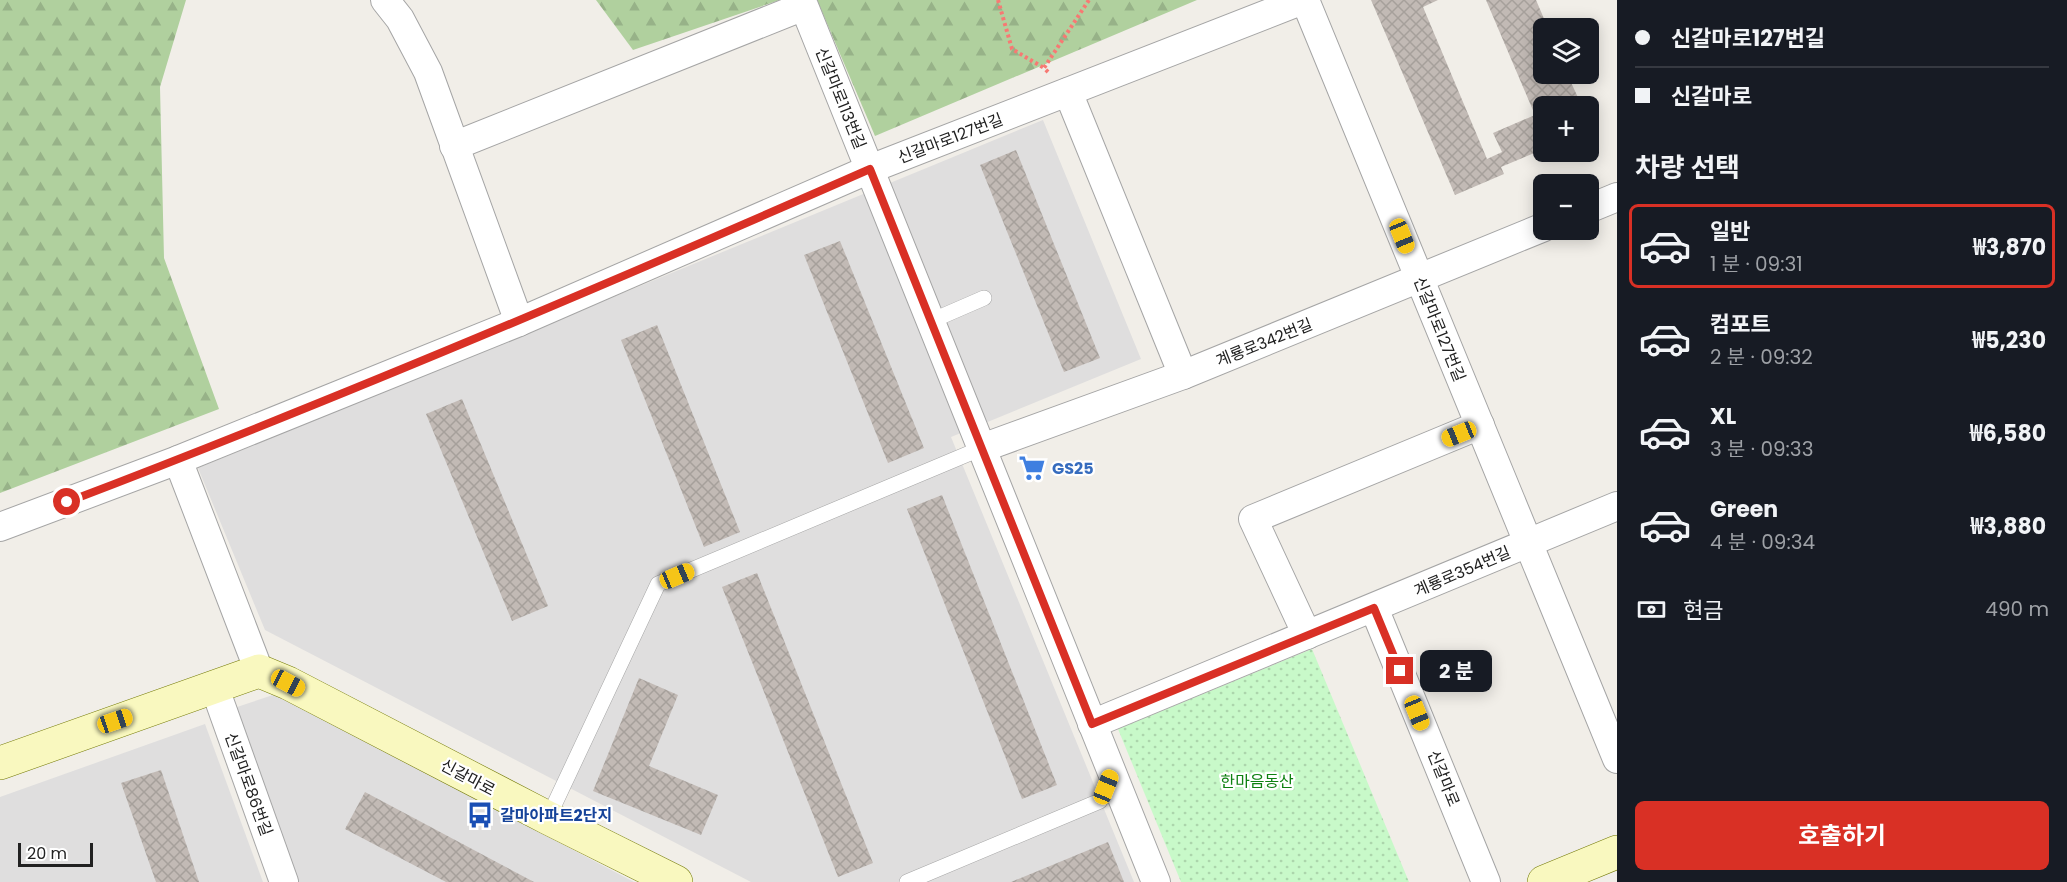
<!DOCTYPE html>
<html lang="ko">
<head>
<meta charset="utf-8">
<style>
	:root { --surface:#171b24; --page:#20242c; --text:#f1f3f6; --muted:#9ea1a6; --line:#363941; --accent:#d93025 }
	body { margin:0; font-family:Poppins,"Noto Sans KR",sans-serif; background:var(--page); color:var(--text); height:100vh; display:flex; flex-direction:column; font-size:22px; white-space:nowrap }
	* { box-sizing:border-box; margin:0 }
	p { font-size:20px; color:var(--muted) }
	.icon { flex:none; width:33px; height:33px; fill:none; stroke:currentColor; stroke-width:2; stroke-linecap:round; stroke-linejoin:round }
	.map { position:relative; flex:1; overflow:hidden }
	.details { display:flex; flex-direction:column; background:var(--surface); width:450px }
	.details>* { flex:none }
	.guide { display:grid; align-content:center; height:132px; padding:0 18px; background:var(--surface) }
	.tools { position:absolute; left:1533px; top:18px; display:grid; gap:12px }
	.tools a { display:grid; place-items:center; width:66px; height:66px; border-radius:9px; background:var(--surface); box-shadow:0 3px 15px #0003; font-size:30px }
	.scale { position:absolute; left:18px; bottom:15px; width:75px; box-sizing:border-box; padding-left:6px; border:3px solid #212121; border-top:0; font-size:16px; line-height:21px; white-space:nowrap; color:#212121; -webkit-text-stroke:4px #fff; paint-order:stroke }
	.end { position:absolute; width:27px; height:27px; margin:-14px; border:8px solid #d93025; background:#fff; box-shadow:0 0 0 3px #fff }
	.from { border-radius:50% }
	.bubble { position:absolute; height:42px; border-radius:9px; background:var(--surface); box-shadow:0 3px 15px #0003; font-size:20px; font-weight:700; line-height:42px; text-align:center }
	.car { position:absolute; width:18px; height:36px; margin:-18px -9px; border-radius:8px; box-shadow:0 0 4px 2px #0007; background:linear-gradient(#f5c518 24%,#345 0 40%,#f5c518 0 76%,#345 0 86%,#f5c518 0) }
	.guide b { display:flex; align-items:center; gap:21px; height:57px; font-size:22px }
	.guide b+b { border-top:2px solid var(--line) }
	.guide i { width:15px; height:15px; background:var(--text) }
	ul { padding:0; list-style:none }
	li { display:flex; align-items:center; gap:18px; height:84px; margin:0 12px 9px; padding:0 6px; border:3px solid transparent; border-radius:9px }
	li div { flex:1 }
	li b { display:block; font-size:22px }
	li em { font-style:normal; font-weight:700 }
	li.active { border-color:var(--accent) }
	li>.icon { width:54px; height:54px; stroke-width:1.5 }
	h2 { padding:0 18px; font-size:27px; line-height:72px }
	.pay { display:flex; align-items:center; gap:15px; height:66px; padding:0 18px; font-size:22px }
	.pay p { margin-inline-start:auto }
	.action { display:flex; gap:12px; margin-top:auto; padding:12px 18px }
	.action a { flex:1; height:69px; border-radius:9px; background:var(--accent); color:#fff; font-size:24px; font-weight:700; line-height:69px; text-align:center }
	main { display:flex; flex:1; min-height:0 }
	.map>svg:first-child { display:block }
</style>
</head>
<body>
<main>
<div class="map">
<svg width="1617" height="882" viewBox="0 0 1617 882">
	<defs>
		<pattern id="forest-firs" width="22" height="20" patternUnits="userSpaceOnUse" patternTransform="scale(1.5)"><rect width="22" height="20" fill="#b0d09e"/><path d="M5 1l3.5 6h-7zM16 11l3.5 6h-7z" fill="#97b288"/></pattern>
		<pattern id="park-dots" width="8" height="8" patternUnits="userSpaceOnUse" patternTransform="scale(1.5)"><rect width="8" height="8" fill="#c8f9c9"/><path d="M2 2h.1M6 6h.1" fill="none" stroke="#acd5ac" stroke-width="1.8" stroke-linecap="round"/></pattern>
		<pattern id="building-cross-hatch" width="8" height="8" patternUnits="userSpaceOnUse" patternTransform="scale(1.5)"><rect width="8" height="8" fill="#c2bab5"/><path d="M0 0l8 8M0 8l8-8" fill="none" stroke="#a6a09b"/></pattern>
	</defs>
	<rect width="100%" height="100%" fill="#f1eee8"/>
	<g fill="#dfdede">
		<polygon points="1043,120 1141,359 951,437 1134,882 751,882 265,630 198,468"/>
		<polygon points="276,694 634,882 298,882 234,708"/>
		<polygon points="205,724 263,882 0,882 0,797"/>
	</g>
	<g fill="url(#forest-firs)">
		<polygon points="0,0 186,0 160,87 164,258 219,409 0,493"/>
		<polygon points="596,0 780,0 633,50"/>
		<polygon points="817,0 1197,0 875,136"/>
	</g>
	<polygon fill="url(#park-dots)" points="1312,649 1409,882 1181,882 1118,729"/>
	<g fill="url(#building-cross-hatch)">
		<polygon points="1371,0 1438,0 1423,7 1487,159 1502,152 1493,133 1535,115 1486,0 1536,0 1548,28 1544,28 1544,74 1567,74 1582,106 1544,106 1544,149 1501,167 1504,174 1455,195"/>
		<polygon points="1016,150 1100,358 1064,372 980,165"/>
		<polygon points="840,241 924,448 888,463 804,255"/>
		<polygon points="657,325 740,532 704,547 621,340"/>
		<polygon points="462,399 548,606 512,621 426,414"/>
		<polygon points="942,495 1057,785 1022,799 907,509"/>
		<polygon points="757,573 873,863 838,877 722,587"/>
		<polygon points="639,678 678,695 649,766 718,795 701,835 593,791"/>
		<polygon points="161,770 199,882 156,882 121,783"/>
		<polygon points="365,792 534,882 446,882 345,829"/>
		<polygon points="1108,842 1124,882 1011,882"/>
	</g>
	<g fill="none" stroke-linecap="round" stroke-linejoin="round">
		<g stroke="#a5a5a5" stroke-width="16">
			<g id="lane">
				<polyline points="931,321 984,298"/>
				<polyline points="548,818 658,584 982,448"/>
				<polyline points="907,882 1100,801 1112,772"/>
			</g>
		</g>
		<g stroke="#a5a5a5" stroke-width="30">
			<g id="street">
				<polyline points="385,0 400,19 428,72 519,322"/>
				<polyline points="1305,0 1617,759"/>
				<polyline points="1068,92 1183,375"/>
				<polyline points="454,146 804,6 1156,882"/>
				<polyline points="1588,209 1617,197"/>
				<polyline points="982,448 1183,375 1544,227"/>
				<polyline points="178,460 259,671"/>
				<polyline points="0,527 178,460 519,322 870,169 1303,0"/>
				<polyline points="1374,608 1486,882"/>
				<polyline points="1307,635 1253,519 1480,425"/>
				<polyline points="214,686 284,882"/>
				<polyline points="1092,724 1617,506"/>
			</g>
		</g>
		<g stroke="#747a07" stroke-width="34">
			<g id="secondary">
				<polyline points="0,763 259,671 288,683 548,818 676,882"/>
				<polyline points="1544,882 1617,852"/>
			</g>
		</g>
		<g stroke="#f77973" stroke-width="4" stroke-dasharray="3 3" stroke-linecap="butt">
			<polyline points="998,0 1012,49 1044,68"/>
			<polyline points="1048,72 1044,68 1089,0"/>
		</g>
		<use href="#lane" stroke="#fff" stroke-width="15"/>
		<use href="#street" stroke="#fff" stroke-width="28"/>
		<use href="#secondary" stroke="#f9f8bf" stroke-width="33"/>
	</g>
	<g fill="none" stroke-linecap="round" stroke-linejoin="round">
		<path stroke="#d93025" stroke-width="8" d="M67,502C338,399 604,286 870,169L1092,724L1374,608L1400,671"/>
	</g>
	<defs>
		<g id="supermarket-bare" transform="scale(2.07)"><path d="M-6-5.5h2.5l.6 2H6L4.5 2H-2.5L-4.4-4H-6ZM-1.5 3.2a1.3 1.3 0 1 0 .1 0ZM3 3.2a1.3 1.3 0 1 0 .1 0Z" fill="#3f7fe0" stroke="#fff" stroke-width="2.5" paint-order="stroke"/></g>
		<g id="bus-bare" transform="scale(2.07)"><path d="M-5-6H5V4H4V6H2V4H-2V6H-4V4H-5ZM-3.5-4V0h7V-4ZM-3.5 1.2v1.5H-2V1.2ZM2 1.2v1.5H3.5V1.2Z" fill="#1a4fb4" stroke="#fff" stroke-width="2.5" paint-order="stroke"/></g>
	</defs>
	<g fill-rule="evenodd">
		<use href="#supermarket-bare" x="1032" y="468"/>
		<use href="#bus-bare" x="480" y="815"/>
	</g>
	<g text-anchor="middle" stroke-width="4.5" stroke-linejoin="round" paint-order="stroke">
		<g font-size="16" fill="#212121" stroke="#fff">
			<text transform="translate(841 98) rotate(68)" y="6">신갈마로113번길</text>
			<text transform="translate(950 138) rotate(-21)" y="6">신갈마로127번길</text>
			<text transform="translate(1440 329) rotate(68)" y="6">신갈마로127번길</text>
			<text transform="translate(1264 342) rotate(-22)" y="6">계룡로342번길</text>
			<text transform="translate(1462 571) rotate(-23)" y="6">계룡로354번길</text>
			<text transform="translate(468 777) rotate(28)" y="6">신갈마로</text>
			<text transform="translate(1444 778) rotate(68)" y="6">신갈마로</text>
			<text transform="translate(249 784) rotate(70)" y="6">신갈마로86번길</text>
		</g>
		<g font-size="16" font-weight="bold" fill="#366cbe" stroke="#fff" text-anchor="start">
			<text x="1052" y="474">GS25</text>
		</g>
		<g font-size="16" fill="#0e8111" stroke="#fff">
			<text x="1257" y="787">한마음동산</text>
		</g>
		<g font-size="16" font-weight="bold" fill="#164399" stroke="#fff" text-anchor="start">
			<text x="500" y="821">갈마아파트2단지</text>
		</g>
	</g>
</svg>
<div class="tools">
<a><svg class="icon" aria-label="layers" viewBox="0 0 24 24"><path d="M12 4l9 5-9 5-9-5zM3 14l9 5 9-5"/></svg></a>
<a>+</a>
<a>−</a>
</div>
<div class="scale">20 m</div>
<i class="end from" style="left:67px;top:502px"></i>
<i class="end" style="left:1400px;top:671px"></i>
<div class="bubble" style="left:1420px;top:650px;width:72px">2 분</div>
<i class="car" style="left:1402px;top:236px;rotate:158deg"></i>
<i class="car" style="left:1459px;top:434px;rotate:248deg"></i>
<i class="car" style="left:677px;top:576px;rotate:67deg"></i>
<i class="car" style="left:288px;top:683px;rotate:118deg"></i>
<i class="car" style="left:1417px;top:713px;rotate:158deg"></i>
<i class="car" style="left:115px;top:721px;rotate:71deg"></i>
<i class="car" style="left:1106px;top:787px;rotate:22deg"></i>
</div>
<section class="details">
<div class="guide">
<b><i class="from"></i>신갈마로127번길</b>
<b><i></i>신갈마로</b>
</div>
<h2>차량 선택</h2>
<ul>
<li class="active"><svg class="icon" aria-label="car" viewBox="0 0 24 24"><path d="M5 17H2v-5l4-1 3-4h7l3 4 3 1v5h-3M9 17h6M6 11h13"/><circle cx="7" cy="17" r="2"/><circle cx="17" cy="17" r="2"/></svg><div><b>일반</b><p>1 분 · 09:31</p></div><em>₩3,870</em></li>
<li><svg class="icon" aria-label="car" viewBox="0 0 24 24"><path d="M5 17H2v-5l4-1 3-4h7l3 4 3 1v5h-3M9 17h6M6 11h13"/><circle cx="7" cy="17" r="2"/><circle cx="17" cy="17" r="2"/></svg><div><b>컴포트</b><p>2 분 · 09:32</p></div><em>₩5,230</em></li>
<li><svg class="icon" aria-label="car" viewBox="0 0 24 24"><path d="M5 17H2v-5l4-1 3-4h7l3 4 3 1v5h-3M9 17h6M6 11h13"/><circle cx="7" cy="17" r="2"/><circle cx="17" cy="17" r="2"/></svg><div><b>XL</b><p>3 분 · 09:33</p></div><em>₩6,580</em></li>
<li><svg class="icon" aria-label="car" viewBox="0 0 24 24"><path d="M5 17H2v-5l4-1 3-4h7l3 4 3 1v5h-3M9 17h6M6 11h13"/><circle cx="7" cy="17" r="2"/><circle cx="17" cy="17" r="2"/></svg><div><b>Green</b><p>4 분 · 09:34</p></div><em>₩3,880</em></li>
</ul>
<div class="pay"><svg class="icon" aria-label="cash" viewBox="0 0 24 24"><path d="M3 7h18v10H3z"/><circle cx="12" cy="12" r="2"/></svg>현금<p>490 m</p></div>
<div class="action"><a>호출하기</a></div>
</section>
</main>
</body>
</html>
